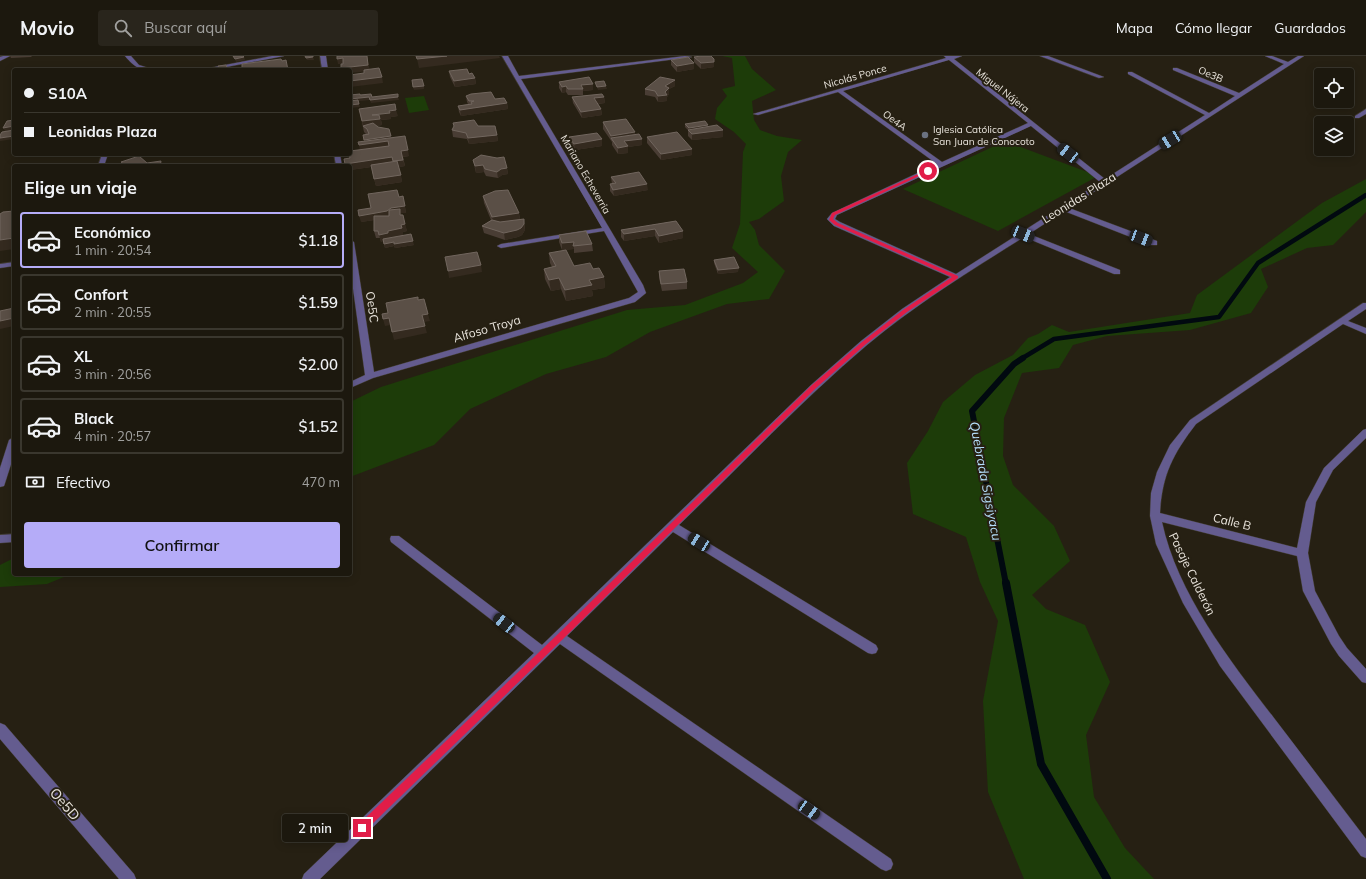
<!DOCTYPE html>
<html lang="es">
<head>
<meta charset="utf-8">
<style>
	:root { --surface:#1c180e; --page:#29251c; --text:#f1f3f6; --muted:#a0a09e; --line:#3a372e; --accent:#b5acf8 }
	body { margin:0; font-family:Mulish,sans-serif; background:var(--page); color:var(--text); height:100vh; display:flex; flex-direction:column; font-size:15px; white-space:nowrap }
	* { box-sizing:border-box; margin:0 }
	p { font-size:13px; color:var(--muted) }
	.icon { flex:none; width:22px; height:22px; fill:none; stroke:currentColor; stroke-width:2; stroke-linecap:round; stroke-linejoin:round }
	.map { position:relative; flex:1; overflow:hidden }
	.panel { position:absolute; left:12px; top:108px; width:340px; height:412px; display:flex; flex-direction:column; background:var(--surface); border-radius:4px; box-shadow:0 2px 10px #0003,0 0 0 1px var(--line) }
	.panel>* { flex:none }
	.guide { position:absolute; left:12px; top:12px; width:340px; height:88px; border-radius:4px; box-shadow:0 2px 10px #0003,0 0 0 1px var(--line); display:grid; align-content:center; height:88px; padding:0 12px; background:var(--surface) }
	.buttons { position:absolute; left:1314px; top:12px; display:grid; gap:8px }
	.buttons a { display:grid; place-items:center; width:40px; height:40px; border-radius:4px; background:var(--surface); box-shadow:0 2px 10px #0003,0 0 0 1px var(--line); font-size:20px }
	.end { position:absolute; width:18px; height:18px; margin:-9px; border:5px solid #e11d48; background:#fff; box-shadow:0 0 0 2px #fff }
	.from { border-radius:50% }
	.bubble { position:absolute; height:28px; border-radius:4px; background:var(--surface); box-shadow:0 2px 10px #0003,0 0 0 1px var(--line); font-size:13px; font-weight:600; line-height:28px; text-align:center }
	.car { position:absolute; width:12px; height:24px; margin:-12px -6px; border-radius:5px; box-shadow:0 0 3px 1px #0007; background:linear-gradient(#222 24%,#8ab4d8 0 40%,#222 0 76%,#8ab4d8 0 86%,#222 0) }
	.guide b { display:flex; align-items:center; gap:14px; height:38px; font-size:15px }
	.guide b+b { border-top:1px solid var(--line) }
	.guide i { width:10px; height:10px; background:var(--text) }
	ul { padding:0; list-style:none }
	li { display:flex; align-items:center; gap:12px; height:56px; margin:0 8px 6px; padding:0 4px; border:2px solid var(--line); border-radius:4px }
	li div { flex:1 }
	li b { display:block; font-size:15px }
	li em { font-style:normal; font-weight:600 }
	li.current { border-color:var(--accent) }
	li>.icon { width:36px; height:36px; stroke-width:1.5 }
	h2 { padding:0 12px; font-size:18px; line-height:48px }
	.pay { display:flex; align-items:center; gap:10px; height:44px; padding:0 12px; font-size:15px }
	.pay p { margin-inline-start:auto }
	.action { display:flex; gap:8px; margin-top:auto; padding:8px 12px }
	.action a { flex:1; height:46px; border-radius:4px; background:var(--accent); color:#111; font-size:16px; font-weight:600; line-height:46px; text-align:center }
	header { display:flex; align-items:center; gap:24px; box-sizing:border-box; height:56px; padding:0 20px; background:var(--surface); border-bottom:1px solid var(--line) }
	header strong { font-size:19px }
	nav { display:flex; gap:22px; margin-inline-start:auto; font-size:14px }
	.search { width:280px; height:36px; background:var(--page); display:flex; align-items:center; gap:10px; box-sizing:border-box; padding:0 14px; border-radius:4px; color:var(--muted); font-size:15px }
	.map>svg:first-child { display:block }
</style>
</head>
<body>
<header>
<strong>Movio</strong>
<div class="search"><svg class="icon" aria-label="search" viewBox="0 0 24 24"><circle cx="10" cy="10" r="6"/><path d="M15 15l6 6"/></svg>Buscar aquí</div>
<nav><a>Mapa</a><a>Cómo llegar</a><a>Guardados</a></nav>
</header>
<div class="map">
<svg width="1366" height="823" viewBox="0 0 1366 823">
	<rect width="100%" height="100%" fill="#262013"/>
	<g fill="#1d3c09">
		<polygon points="722,0 745,0 752,13 776,34 752,45 754,64 760,74 777,80 802,84 788,96 781,120 784,145 759,163 749,166 755,174 759,189 785,215 769,243 727,248 650,276 606,301 546,318 470,353 434,389 350,421 350,346 381,331 627,254 685,249 743,227 758,216 732,192 740,168 743,96 746,88 734,76 715,63 717,52 727,40 722,33 735,30 732,2"/>
		<polygon points="424,40 429,54 409,57 405,42"/>
		<polygon points="1005,85 1098,120 998,175 903,133"/>
		<polygon points="1366,123 1366,156 1333,189 1307,192 1261,213 1268,231 1251,257 1190,274 1107,280 1073,289 1059,312 1022,317 1004,362 1003,400 1013,429 1054,470 1070,505 1032,539 1046,553 1085,569 1110,626 1086,679 1094,741 1125,792 1154,823 1024,823 988,736 983,645 998,565 980,526 966,481 913,458 907,407 928,375 943,346 975,319 1013,299 1028,282 1038,278 1052,269 1069,276 1190,257 1197,239 1322,147"/>
		<polygon points="14,502 14,518 71,518 47,528 0,531 0,509"/>
	</g>
	<g fill="none" stroke-linecap="round" stroke-linejoin="round">
		<polyline stroke="#010910" stroke-width="4.5" points="1021,303 1054,283 1219,261 1258,207 1366,139"/>
		<polyline stroke="#010910" stroke-width="6" points="1006,528 972,355 1014,308 1023,302"/>
		<polyline stroke="#010910" stroke-width="8" points="1006,527 1041,708 1107,823"/>
		<g stroke="#413c2f" stroke-width="1">
			<g id="minor">
				<polygon points="3,0 10,0 0,5 0,1"/>
				<path d="M125,0H131L139,9L155,14C140,14 135,12 125,0Z"/>
				<polygon points="272,0 284,0 211,14 199,14"/>
				<polygon points="320,0 326,0 328,14 322,14"/>
				<polygon points="502,0 508,0 519,20 685,0 692,1 521,23 643,229 646,237 635,246 373,322 350,332 350,326 365,319 350,211 350,184 354,186 374,316 629,242 638,236 604,175 501,192 497,190 501,188 602,172"/>
				<path d="M944,0H962L954,3L1105,123L1205,59L1128,18V16H1132L1209,57L1235,40L1173,14V12H1177L1239,37L1284,8L1265,0H1272L1288,6L1298,0H1304L1069,152L1157,185V189H1151L1064,155L1029,178L1120,214V218H1114L1024,181C970,215 916,248 867,289C801,345 741,409 679,469L876,589L878,593L876,597L872,598L868,597L673,476L567,580L891,803L893,808L891,813L886,815L881,813L560,588L320,823H302L304,818L534,597L391,486L390,483L391,480H399L542,589L811,329L861,285L902,253L950,221L834,170L827,163L832,157L937,108L838,36L758,59L753,58L946,2ZM949,4L1028,67L942,106L843,35ZM1031,70L1100,126L956,218L840,166L835,163L837,159Z"/>
				<polygon points="1040,0 1048,0 1104,21 1099,22"/>
				<polygon points="1366,53 1366,58 1359,62 1355,62 1355,60"/>
				<polygon points="102,98 108,98 104,110 98,110"/>
				<polygon points="334,98 340,98 342,110 336,110"/>
				<polygon points="14,206 14,210 0,212 0,208"/>
				<path d="M1363,247H1366V253L1348,265L1366,272V278L1343,268L1196,368C1173,398 1162,419 1160,457L1297,492L1306,446L1324,412L1363,374L1366,373V382L1333,414L1316,446L1308,497L1315,535L1339,580L1347,592L1366,613V627L1362,626L1339,600L1331,588L1303,535L1297,500L1162,466C1177,537 1230,605 1274,662C1305,702 1335,743 1366,783V802L1361,800L1220,610L1183,547L1156,488L1150,460L1151,437L1157,416L1170,389L1190,364Z"/>
				<polygon points="14,381 14,399 5,427 4,430 0,431 0,412 9,384"/>
				<polygon points="14,478 14,486 0,487 0,479"/>
				<polygon points="0,667 5,669 134,818 136,823 119,823 0,683"/>
			</g>
		</g>
		<use href="#minor" fill="#645c8f" fill-rule="evenodd"/>
	</g>
	<g fill="#493d34">
		<polygon points="10,0 32,0 31,1 11,2"/>
		<polygon points="694,1 714,11 701,13 694,6"/>
		<polygon points="671,4 694,13 677,16 671,9"/>
		<polygon points="449,15 469,18 475,22 476,28 455,31 450,21"/>
		<polygon points="675,24 675,30 669,33 669,38 667,41 667,45 658,46 655,41 645,39 645,33"/>
		<polygon points="559,26 593,28 593,34 583,35 583,39 568,39 566,36 562,37 559,32"/>
		<polygon points="466,40 495,43 507,47 508,53 461,60 459,56 458,50 468,48 467,46"/>
		<polygon points="572,41 604,41 605,47 598,48 601,53 602,59 582,62 573,47"/>
		<polygon points="359,53 398,60 391,61 391,63 381,64 382,69 376,70 392,82 409,100 403,101 405,110 399,111 402,126 376,130 371,111 350,114 350,110 345,110 345,108 350,102 360,94 364,85 363,79 367,79 364,76"/>
		<polygon points="603,66 635,79 642,83 642,89 628,91 628,97 618,98 612,89 612,86 603,73"/>
		<polygon points="685,68 708,69 708,70 723,81 692,84 688,80 688,74 685,71"/>
		<polygon points="452,74 497,79 498,85 469,88 467,83 453,81"/>
		<polygon points="569,81 602,83 602,90 575,94 570,87"/>
		<polygon points="647,81 692,99 661,104 647,87"/>
		<polygon points="473,104 507,112 508,118 502,119 498,122 486,120 484,116 476,117"/>
		<polygon points="611,121 648,134 614,140 610,135 610,128 612,128"/>
		<polygon points="403,140 406,157 401,157 407,175 403,176 403,179 414,189 395,192 394,190 385,192 383,185 381,186 380,182 376,182 374,175 374,164 361,166 371,152 399,141"/>
		<polygon points="483,140 519,157 520,163 524,163 525,174 522,179 518,181 505,184 484,177 482,170 491,164 484,147"/>
		<polygon points="676,165 683,182 659,187 655,180 624,185 621,181 621,174"/>
		<polygon points="559,179 592,188 593,195 574,197 574,193 562,194 559,186"/>
		<polygon points="549,197 574,210 593,213 604,221 605,232 592,234 593,240 566,245 561,233 551,235 545,223 544,213 552,211 550,207"/>
		<polygon points="714,204 738,216 718,218 714,207"/>
		<polygon points="659,215 687,226 687,233 662,235 659,222"/>
	</g>
	<g fill="#342a1f">
		<polygon points="367,0 370,15 350,17 350,14 342,14 341,12"/>
		<polygon points="447,0 499,0 500,2 419,12 417,3"/>
		<polygon points="244,1 245,4 236,6 235,3"/>
		<polygon points="313,1 314,4 307,4 306,2"/>
		<polygon points="343,2 344,8 338,8 337,3"/>
		<polygon points="714,6 714,11 701,13 701,7"/>
		<polygon points="694,7 694,13 677,16 677,10"/>
		<polygon points="227,12 228,14 220,14 220,13"/>
		<polygon points="382,21 383,27 350,31 350,25"/>
		<polygon points="475,22 476,28 455,31 454,25"/>
		<polygon points="675,24 675,30 669,33 669,38 667,41 667,45 658,46 658,40 665,30"/>
		<polygon points="593,28 593,34 583,35 583,33 581,29"/>
		<polygon points="424,30 424,33 414,34 413,31"/>
		<polygon points="566,30 566,36 562,37 562,31"/>
		<polygon points="606,30 607,33 598,34 597,31"/>
		<polygon points="369,41 370,44 350,46 350,43"/>
		<polygon points="398,41 399,44 371,47 370,44"/>
		<polygon points="604,41 605,47 594,48 594,42"/>
		<polygon points="507,47 508,53 461,60 460,54"/>
		<polygon points="359,48 360,51 350,52 350,49"/>
		<polygon points="601,53 602,59 582,62 581,56"/>
		<polygon points="396,54 398,60 391,61 391,63 381,64 382,69 364,71 363,70 362,65 372,59 389,55"/>
		<polygon points="708,69 708,72 689,75 689,72"/>
		<polygon points="14,70 14,74 5,75 3,72"/>
		<polygon points="723,74 723,81 692,84 692,78"/>
		<polygon points="635,76 636,82 611,82 611,86 611,80"/>
		<polygon points="497,79 498,85 469,88 468,82"/>
		<polygon points="14,80 14,83 0,85 0,82"/>
		<polygon points="391,80 393,86 390,91 360,95 359,89 365,88 364,84"/>
		<polygon points="602,83 602,90 575,94 574,88"/>
		<polygon points="642,83 642,89 628,91 628,97 618,98 618,92 624,85"/>
		<polygon points="692,93 692,99 661,104 661,98"/>
		<polygon points="408,94 409,100 402,101 401,95"/>
		<polygon points="392,101 403,104 405,110 394,112 393,108 350,114 350,110 345,110 345,108"/>
		<polygon points="161,105 163,110 160,110"/>
		<polygon points="483,109 484,116 476,117 475,110"/>
		<polygon points="507,112 508,118 502,119 498,122 497,116 501,113"/>
		<polygon points="401,119 402,126 376,130 374,123"/>
		<polygon points="647,128 648,134 614,140 613,134"/>
		<polygon points="405,150 406,157 401,157 401,160 361,166 359,160 391,152"/>
		<polygon points="519,157 520,164 493,168 492,161"/>
		<polygon points="403,159 407,175 403,176 403,179 390,184 381,186 379,179 401,169"/>
		<polygon points="524,168 525,174 522,179 518,181 505,184 504,177"/>
		<polygon points="655,173 655,180 624,185 624,178"/>
		<polygon points="683,175 683,182 659,187 659,180"/>
		<polygon points="14,182 14,193 0,195 0,184"/>
		<polygon points="413,185 414,189 395,192 394,190 385,192 384,188 394,186"/>
		<polygon points="574,186 574,193 562,194 562,187"/>
		<polygon points="481,209 482,216 449,222 448,215"/>
		<polygon points="739,212 738,216 718,218 718,214"/>
		<polygon points="604,221 605,232 592,234 593,240 566,245 565,234 589,224"/>
		<polygon points="559,222 561,233 551,235 549,224"/>
		<polygon points="428,258 430,265 424,266 422,259"/>
		<polygon points="14,262 14,270 0,273 0,265"/>
		<polygon points="389,262 391,269 385,270 383,263"/>
		<polygon points="425,270 427,277 394,284 392,276"/>
	</g>
	<g fill="#5a4f46" stroke="#71665e">
		<polygon points="233,0 243,0 244,1 235,3"/>
		<polygon points="305,0 313,0 313,1 306,2"/>
		<polygon points="337,0 367,0 368,9 341,12 341,8 343,8 343,2 337,3"/>
		<polygon points="416,0 447,0 417,3"/>
		<polygon points="701,0 711,0 714,3 714,6 701,7 694,1"/>
		<polygon points="688,1 694,7 677,10 671,4"/>
		<polygon points="281,3 282,5 286,4 288,14 242,14 242,8"/>
		<polygon points="226,9 227,12 220,13 218,10"/>
		<polygon points="379,12 382,21 350,25 350,19 364,17 364,14"/>
		<polygon points="467,13 469,18 472,17 475,22 454,25 449,15"/>
		<polygon points="589,21 593,28 581,29 583,33 568,33 566,30 562,31 559,26"/>
		<polygon points="660,21 675,24 665,30 669,32 665,36 667,39 658,40 655,35 645,33"/>
		<polygon points="422,23 424,30 413,31 412,24"/>
		<polygon points="604,25 606,30 597,31 595,26"/>
		<polygon points="491,36 495,43 504,42 507,47 460,54 458,50 472,48 471,46 474,45 469,45 466,40 471,38"/>
		<polygon points="360,38 360,39 371,38 372,41 398,38 398,41 370,44 369,41 350,43 350,39"/>
		<polygon points="602,38 604,41 594,42 601,53 581,56 572,41"/>
		<polygon points="358,44 359,48 350,49 350,45"/>
		<polygon points="395,48 396,54 389,55 390,57 372,59 379,59 380,63 362,65 359,53"/>
		<polygon points="626,63 635,76 611,80 603,66"/>
		<polygon points="14,64 14,70 3,72 7,65"/>
		<polygon points="474,64 478,70 495,70 497,79 468,82 466,77 452,74 454,70 453,67"/>
		<polygon points="705,65 708,69 689,72 685,68"/>
		<polygon points="373,67 378,71 389,73 391,80 364,84 363,79 369,78 367,73 363,70"/>
		<polygon points="717,69 723,74 692,78 688,74"/>
		<polygon points="14,74 14,80 0,82 0,79 2,76"/>
		<polygon points="677,76 692,93 661,98 647,81"/>
		<polygon points="597,77 602,83 574,88 569,81"/>
		<polygon points="639,78 642,83 624,85 628,90 618,92 611,82"/>
		<polygon points="405,80 408,94 401,95 403,104 393,105 392,101 345,108 344,103 350,102 349,98 350,98 350,95 389,90 388,85 359,89 358,86"/>
		<polygon points="481,99 497,102 504,101 507,112 501,113 497,116 485,113 483,109 475,110 473,104"/>
		<polygon points="139,100 147,107 161,105 160,110 126,110 121,106"/>
		<polygon points="397,105 401,119 374,123 371,109"/>
		<polygon points="639,116 647,128 613,134 610,128 616,127 611,121"/>
		<polygon points="397,134 399,141 403,140 405,150 391,152 387,155 359,160 358,154 371,152 368,138"/>
		<polygon points="508,134 519,157 492,161 483,140 495,135"/>
		<polygon points="400,153 400,159 403,159 405,168 401,169 402,172 388,175 388,177 379,179 378,175 374,175 374,160 389,160 389,154"/>
		<polygon points="14,155 14,182 0,184 0,158 3,156"/>
		<polygon points="524,163 524,168 521,172 517,174 504,177 482,170 492,164 500,166"/>
		<polygon points="676,165 683,175 659,180 655,173 624,178 621,174"/>
		<polygon points="586,175 592,188 573,190 574,186 562,187 559,179"/>
		<polygon points="411,178 413,185 394,188 394,186 384,188 383,183"/>
		<polygon points="566,194 574,210 590,207 593,213 599,212 604,221 589,224 592,229 565,234 559,222 549,224 544,213 556,210 549,197"/>
		<polygon points="477,196 481,209 448,215 445,201"/>
		<polygon points="734,201 739,212 718,214 714,204"/>
		<polygon points="684,213 687,226 661,228 659,215"/>
		<polygon points="418,241 418,244 424,243 428,258 422,259 425,270 392,276 389,262 383,263 382,258 388,257 386,247"/>
		<polygon points="14,252 14,262 0,265 0,255"/>
	</g>
	<polygon fill="#e11d48" points="927,114 930,115 835,159 833,163 838,167 958,220 958,222 907,256 866,288 816,332 562,584 365,775 362,777 358,775 357,772 358,769 557,579 812,329 862,286 903,254 952,221 835,169 829,164 832,157"/>
	<circle fill="#6b7280" stroke="#262013" stroke-width="1.5" cx="925" cy="79" r="4"/>
	<g text-anchor="middle" stroke-width="4" stroke-linejoin="round" paint-order="stroke">
		<g font-size="10" fill="#eae5dd" stroke="#262013">
			<text transform="translate(1211 18) rotate(23)" y="4">Oe3B</text>
			<text transform="translate(855 20) rotate(-16)" y="4">Nicolás Ponce</text>
			<text transform="translate(1003 34) rotate(38)" y="4">Miguel Nájera</text>
			<text transform="translate(895 64) rotate(36)" y="4">Oe4A</text>
			<text transform="translate(586 118) rotate(60)" y="4">Mariano Echeverria</text>
		</g>
		<g font-size="10" fill="#eae5dd" stroke="#262013" text-anchor="start">
			<text x="933" y="77">Iglesia Católica<tspan x="933" dy="12">San Juan de Conocoto</tspan></text>
		</g>
		<g font-size="12" fill="#eae5dd" stroke="#262013">
			<text transform="translate(1079 142) rotate(-32)" y="4">Leonidas Plaza</text>
			<text transform="translate(372 251) rotate(82)" y="4">Oe5C</text>
			<text transform="translate(487 273) rotate(-16)" y="4">Alfoso Troya</text>
			<text transform="translate(1232 466) rotate(14)" y="4">Calle B</text>
			<text transform="translate(1192 518) rotate(64)" y="4">Pasaje Calderón</text>
		</g>
		<g font-size="13" font-style="italic" fill="#b5dffc" stroke="#262013">
			<text transform="translate(986 425) rotate(79)" y="5">Quebrada Sigsiyacu</text>
		</g>
		<g font-size="14" fill="#eae5dd" stroke="#262013">
			<text transform="translate(65 748) rotate(49)" y="5">Oe5D</text>
		</g>
	</g>
</svg>
<div class="buttons">
<a><svg class="icon" aria-label="locate" viewBox="0 0 24 24"><circle cx="12" cy="12" r="6"/><path d="M12 2v4M12 18v4M2 12h4M18 12h4"/></svg></a>
<a><svg class="icon" aria-label="layers" viewBox="0 0 24 24"><path d="M12 4l9 5-9 5-9-5zM3 14l9 5 9-5"/></svg></a>
</div>
<i class="end from" style="left:928px;top:115px"></i>
<i class="end" style="left:362px;top:772px"></i>
<div class="bubble" style="left:282px;top:758px;width:66px">2 min</div>
<i class="car" style="left:1170px;top:84px;rotate:238deg"></i>
<i class="car" style="left:1068px;top:97px;rotate:308deg"></i>
<i class="car" style="left:1023px;top:178px;rotate:112deg"></i>
<i class="car" style="left:1141px;top:182px;rotate:111deg"></i>
<i class="car" style="left:699px;top:486px;rotate:302deg"></i>
<i class="car" style="left:504px;top:567px;rotate:308deg"></i>
<i class="car" style="left:809px;top:754px;rotate:125deg"></i>
<div class="guide">
<b><i class="from"></i>S10A</b>
<b><i></i>Leonidas Plaza</b>
</div>
<section class="panel">
<h2>Elige un viaje</h2>
<ul>
<li class="current"><svg class="icon" aria-label="car" viewBox="0 0 24 24"><path d="M5 17H2v-5l4-1 3-4h7l3 4 3 1v5h-3M9 17h6M6 11h13"/><circle cx="7" cy="17" r="2"/><circle cx="17" cy="17" r="2"/></svg><div><b>Económico</b><p>1 min · 20:54</p></div><em>$1.18</em></li>
<li><svg class="icon" aria-label="car" viewBox="0 0 24 24"><path d="M5 17H2v-5l4-1 3-4h7l3 4 3 1v5h-3M9 17h6M6 11h13"/><circle cx="7" cy="17" r="2"/><circle cx="17" cy="17" r="2"/></svg><div><b>Confort</b><p>2 min · 20:55</p></div><em>$1.59</em></li>
<li><svg class="icon" aria-label="car" viewBox="0 0 24 24"><path d="M5 17H2v-5l4-1 3-4h7l3 4 3 1v5h-3M9 17h6M6 11h13"/><circle cx="7" cy="17" r="2"/><circle cx="17" cy="17" r="2"/></svg><div><b>XL</b><p>3 min · 20:56</p></div><em>$2.00</em></li>
<li><svg class="icon" aria-label="car" viewBox="0 0 24 24"><path d="M5 17H2v-5l4-1 3-4h7l3 4 3 1v5h-3M9 17h6M6 11h13"/><circle cx="7" cy="17" r="2"/><circle cx="17" cy="17" r="2"/></svg><div><b>Black</b><p>4 min · 20:57</p></div><em>$1.52</em></li>
</ul>
<div class="pay"><svg class="icon" aria-label="cash" viewBox="0 0 24 24"><path d="M3 7h18v10H3z"/><circle cx="12" cy="12" r="2"/></svg>Efectivo<p>470 m</p></div>
<div class="action"><a>Confirmar</a></div>
</section>
</div>
</body>
</html>
